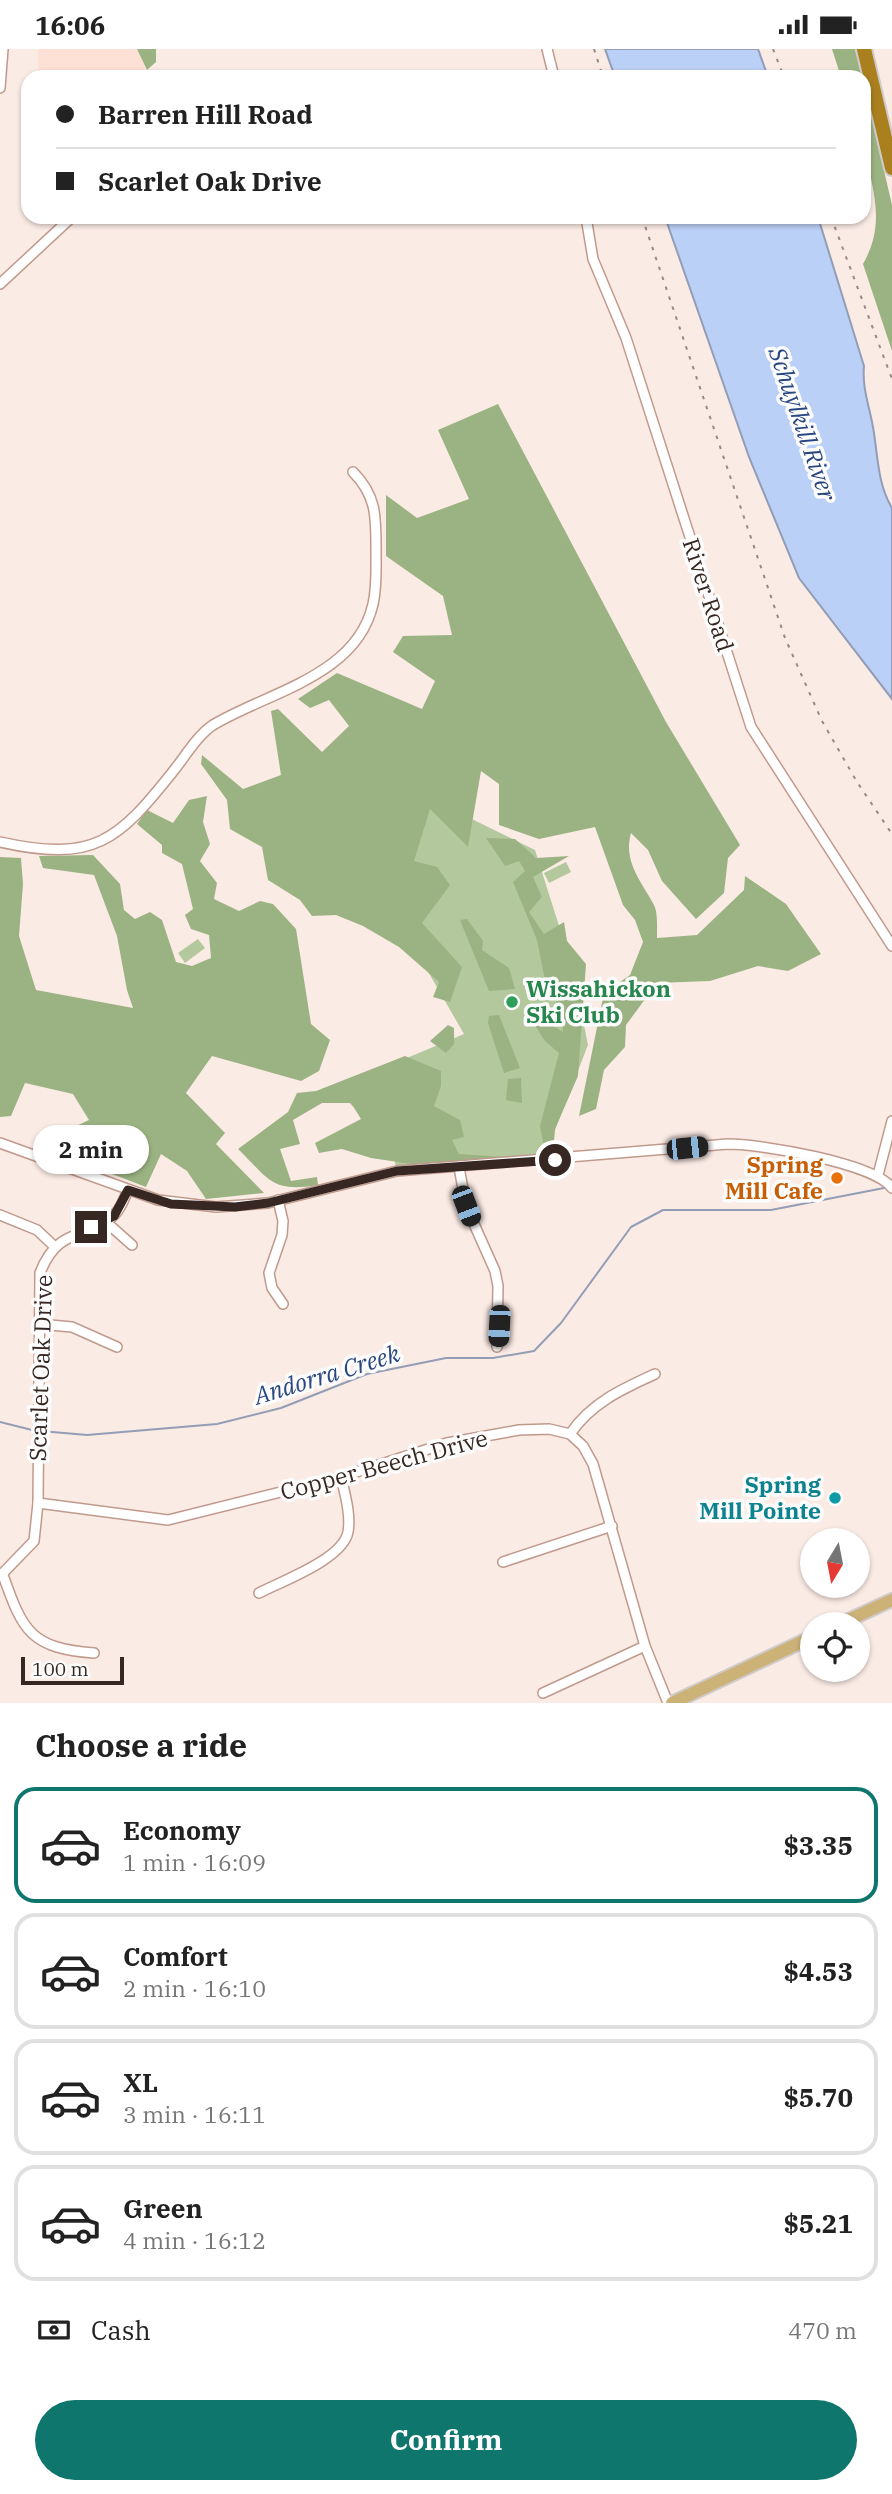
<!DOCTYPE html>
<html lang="en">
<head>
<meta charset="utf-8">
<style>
	:root { --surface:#fff; --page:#f2f2f2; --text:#222; --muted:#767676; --line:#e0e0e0; --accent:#0f766e }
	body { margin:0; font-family:"IBM Plex Serif",serif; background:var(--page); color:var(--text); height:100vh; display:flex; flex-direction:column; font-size:26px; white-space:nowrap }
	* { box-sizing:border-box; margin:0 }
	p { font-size:23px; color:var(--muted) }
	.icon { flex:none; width:38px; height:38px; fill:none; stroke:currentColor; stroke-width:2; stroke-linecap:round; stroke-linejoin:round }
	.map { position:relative; height:1654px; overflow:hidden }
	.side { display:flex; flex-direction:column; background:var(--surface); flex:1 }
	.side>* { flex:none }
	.hud { position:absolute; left:21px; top:21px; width:850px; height:154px; border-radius:21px; box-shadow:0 2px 5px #0004; display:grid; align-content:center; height:154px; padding:0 35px; background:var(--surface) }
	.needle { width:46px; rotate:190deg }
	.tools { position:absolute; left:800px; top:1479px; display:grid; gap:14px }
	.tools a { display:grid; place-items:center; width:70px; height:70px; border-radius:50%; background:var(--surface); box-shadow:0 2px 5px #0004; font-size:35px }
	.scale { position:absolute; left:21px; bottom:18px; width:103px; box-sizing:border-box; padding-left:7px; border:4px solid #362722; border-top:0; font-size:19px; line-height:24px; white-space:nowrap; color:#362722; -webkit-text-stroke:5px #fcfcfc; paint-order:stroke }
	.end { position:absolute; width:32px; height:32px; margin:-16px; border:9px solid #362722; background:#fff; box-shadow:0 0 0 4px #fff }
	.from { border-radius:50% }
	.bubble { position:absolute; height:49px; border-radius:24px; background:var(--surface); box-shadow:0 2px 5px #0004; font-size:23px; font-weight:800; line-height:49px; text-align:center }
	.car { position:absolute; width:21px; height:42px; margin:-21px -10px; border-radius:9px; box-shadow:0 0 5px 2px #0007; background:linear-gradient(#222 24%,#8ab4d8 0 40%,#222 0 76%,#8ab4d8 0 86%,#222 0) }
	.hud b { display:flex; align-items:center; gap:24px; height:66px; font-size:26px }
	.hud b+b { border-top:2px solid var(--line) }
	.hud i { width:18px; height:18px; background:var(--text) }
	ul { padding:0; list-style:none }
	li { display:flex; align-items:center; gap:21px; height:116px; margin:0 14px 10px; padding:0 21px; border:4px solid var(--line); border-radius:21px }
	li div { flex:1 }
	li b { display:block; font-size:26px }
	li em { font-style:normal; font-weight:800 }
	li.active { border-color:var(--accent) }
	li>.icon { width:63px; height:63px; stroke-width:1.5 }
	h2 { padding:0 35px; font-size:32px; line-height:84px }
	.pay { display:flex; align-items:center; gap:18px; height:77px; padding:0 35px; font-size:26px }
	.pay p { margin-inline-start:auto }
	.primary-button { display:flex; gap:14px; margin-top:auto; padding:14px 35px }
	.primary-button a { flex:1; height:80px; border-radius:42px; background:var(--accent); color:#fff; font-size:28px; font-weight:800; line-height:80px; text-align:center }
	.status { display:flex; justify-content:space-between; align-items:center; height:49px; padding:0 35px; background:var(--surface); direction:ltr }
	.status svg { height:19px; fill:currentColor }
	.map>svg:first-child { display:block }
</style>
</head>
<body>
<div class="status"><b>16:06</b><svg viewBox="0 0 49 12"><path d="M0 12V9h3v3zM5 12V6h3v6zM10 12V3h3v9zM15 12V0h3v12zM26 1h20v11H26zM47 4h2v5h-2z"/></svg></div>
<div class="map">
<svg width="892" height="1654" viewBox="0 0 892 1654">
	<rect width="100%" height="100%" fill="#fbebe5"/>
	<polygon fill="#fee1d6" points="38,0 144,0 145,28 38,28"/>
	<g fill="#b3c89c">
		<polygon points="429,749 535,801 573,921 588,996 553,1086 555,1111 396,1118 390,1089 333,1040 464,985 389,855 365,790"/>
		<polygon points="566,813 571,823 549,834 544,824"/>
		<polygon points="198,890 205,899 185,914 178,904"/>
	</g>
	<g fill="#9bb382">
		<polygon points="137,0 156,0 156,13 147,21"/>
		<polygon points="832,0 855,0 862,28 841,28"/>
		<path d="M865,40L892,156V302L863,215C888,171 870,139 865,94C862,76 864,57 865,40Z"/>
		<path d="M498,355L666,673L740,796L728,809L724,844L696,870L662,832L648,801L631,784C623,813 641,832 654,856C658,864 657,879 657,889L697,886L744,841L745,827L786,855L821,905L788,922L758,917L710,932L657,934L626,976L625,998L604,1021L596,1060L579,1067L604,944L630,926L643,893L635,871L623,856L595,778L539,790L499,776V735L481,722L468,798L430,760L414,812L437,818L450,836L422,874L462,918L450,953L433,948L439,933L399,898L363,877L336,866L312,867L300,851L268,831L262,798L230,780L227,751L201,715L202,706L243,740L281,726L271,662L278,660L322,703L349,677L329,651L310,659L298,650L337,624L422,660L435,632L393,603L403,587L452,586L443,547L386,507V446L417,469L469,450L438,381Z"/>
		<polygon points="207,747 203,773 210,795 200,812 217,834 214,850 239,862 260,852 273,855 296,880 311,975 330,991 319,1022 301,1032 212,1007 186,1044 225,1084 216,1095 264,1144 206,1150 187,1122 161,1105 146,1138 36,1096 89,1071 73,1045 25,1034 11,1067 0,1068 0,808 21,809 23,835 19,887 36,941 133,959 127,941 117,887 94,826 43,819 39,807 93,806 120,835 124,861 135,870 150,863 162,871 176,913 192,917 211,909 209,886 191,880 185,866 193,860 182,815 162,804 162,796 137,775 147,761 173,774 189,751"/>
		<polygon points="486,789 515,790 536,809 569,807 533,828 542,848 529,863 544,885 564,873 567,892 586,915 578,1027 555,1080 553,1107 513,1109 545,1103 540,1077 559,1004 545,992 526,962 538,959 549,974 563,983 562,964 545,931 537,891 513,833 525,822 519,812 505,817"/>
		<polygon points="467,870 483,892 482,901 509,919 515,940 489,942 460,871"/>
		<polygon points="499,966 520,1019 504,1024 488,974 489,967"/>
		<polygon points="448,976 454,979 454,995 446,1004 430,992"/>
		<path d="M405,1007L441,1022V1037L434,1057L460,1071L464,1088L452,1091L459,1105L506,1108L504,1112L425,1117L371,1109L342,1100L319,1104L315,1094L361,1070L351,1054H322L293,1071L300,1095L280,1100L291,1132L317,1128L318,1136C271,1144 269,1130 238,1100L288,1063L297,1044L316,1042Z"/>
		<polygon points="521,1029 522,1054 506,1051 508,1030"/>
	</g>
	<g fill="#bbd0f6" stroke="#939db6" stroke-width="2">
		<polygon points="605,0 758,0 768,28 615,28"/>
		<path d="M665,168H818L864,317C862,339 869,356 873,378C878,406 877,434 892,459V650L799,529L749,408Z"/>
	</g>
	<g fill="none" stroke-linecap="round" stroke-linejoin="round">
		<g stroke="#939db6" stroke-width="2">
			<polyline points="0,1373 36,1382"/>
			<polyline points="41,1382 87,1386 217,1375 281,1359 367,1325 446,1309 493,1309 534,1302 561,1274 631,1178 663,1161 771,1161 884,1139"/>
		</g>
		<g stroke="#c09a8d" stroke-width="12">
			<g id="minor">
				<polyline points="547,0 554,28"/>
				<polyline points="0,39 3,0"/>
				<polyline points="586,168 593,210 626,289 751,678 892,897"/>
				<polyline points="0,235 72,168"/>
				<path d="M0,793C95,814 118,792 175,720C186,706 198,686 213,676C268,643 357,627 373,555C377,538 376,518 376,501C376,469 377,447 353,423"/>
				<path d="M0,1094L158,1151L216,1158L268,1154L397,1122L728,1095C760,1095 874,1114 892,1139"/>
				<polyline points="459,1118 466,1157 495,1222 498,1237 497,1298"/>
				<polyline points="878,1126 892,1072"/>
				<polyline points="278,1151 283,1172 282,1186 269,1224 272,1239 283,1255"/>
				<polyline points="0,1166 37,1181 55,1198"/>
				<polyline points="106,1173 132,1196"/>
				<polyline points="39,1275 72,1278 117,1298"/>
				<path d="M570,1385C591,1354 622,1340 655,1325"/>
				<polyline points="38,1454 168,1471 341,1428 447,1394 519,1381 549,1380 570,1385 583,1397 593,1415 645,1597 668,1654"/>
				<polyline points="503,1513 612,1477"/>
				<path d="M3,1526C23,1583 31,1599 94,1604"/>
				<path d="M0,1527L34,1492L38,1454L40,1224C59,1174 91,1192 115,1165C122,1158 124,1149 128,1141"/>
				<path d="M259,1544C282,1532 343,1510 348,1483C351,1466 345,1445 341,1428"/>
				<polyline points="543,1644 645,1597"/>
			</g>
		</g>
		<g stroke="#cfcbca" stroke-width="16">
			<g id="major">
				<polyline points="840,1575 892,1551"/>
				<polyline points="672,1654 812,1588"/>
			</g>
		</g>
		<g stroke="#cfcbca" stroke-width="18">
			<polyline id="highway" points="864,0 892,119"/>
		</g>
		<use href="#minor" stroke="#fff" stroke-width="9"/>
		<use href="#major" stroke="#ccb277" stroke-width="12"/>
		<use href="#highway" stroke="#aa7f1d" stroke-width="14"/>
		<g stroke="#998984" stroke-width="2" stroke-dasharray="3.5 7" stroke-linecap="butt">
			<polyline points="594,0 603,28"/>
			<polyline points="773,0 784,28"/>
			<polyline points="642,168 785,589 822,672 857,733 892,785"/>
			<polyline points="831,168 892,330"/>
		</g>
	</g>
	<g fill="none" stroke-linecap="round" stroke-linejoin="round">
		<polyline stroke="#362722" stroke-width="9" points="91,1178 114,1167 128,1141 171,1155 235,1158 268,1154 397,1122 555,1111"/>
	</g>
	<circle fill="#2e9e5b" stroke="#fcfcfc" stroke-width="2.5" cx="512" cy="953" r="7"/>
	<circle fill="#e8710a" stroke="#fcfcfc" stroke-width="2.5" cx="837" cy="1129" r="7"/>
	<circle fill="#0f9aa8" stroke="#fcfcfc" stroke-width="2.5" cx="835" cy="1449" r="7"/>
	<g text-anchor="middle" stroke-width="7" stroke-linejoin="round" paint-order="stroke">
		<g font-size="23" fill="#362722" stroke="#fcfcfc">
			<text transform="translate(708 546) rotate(72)" y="8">River Road</text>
			<text transform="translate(41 1319) rotate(-88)" y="8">Scarlet Oak Drive</text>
			<text transform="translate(384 1416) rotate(-15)" y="8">Copper Beech Drive</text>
		</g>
		<g font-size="23" font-weight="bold" fill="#27864d" stroke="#fcfcfc" text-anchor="start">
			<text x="526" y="948">Wissahickon<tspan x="526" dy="26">Ski Club</tspan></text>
		</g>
		<g font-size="23" font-weight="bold" fill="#c56008" stroke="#fcfcfc" text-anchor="end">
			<text x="823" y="1124">Spring<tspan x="823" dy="26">Mill Cafe</tspan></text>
		</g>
		<g font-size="23" font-weight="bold" fill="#0d838f" stroke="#fcfcfc" text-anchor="end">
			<text x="821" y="1444">Spring<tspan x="821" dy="26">Mill Pointe</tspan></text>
		</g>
		<g font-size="24" font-style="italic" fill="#28467f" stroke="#fcfcfc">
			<text transform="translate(802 375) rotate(71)" y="8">Schuylkill River</text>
			<text transform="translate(327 1326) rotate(-17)" y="8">Andorra Creek</text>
		</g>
	</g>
</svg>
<div class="tools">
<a><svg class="needle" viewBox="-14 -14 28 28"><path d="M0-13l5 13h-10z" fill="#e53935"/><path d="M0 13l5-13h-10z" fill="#767676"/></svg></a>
<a><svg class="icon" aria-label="locate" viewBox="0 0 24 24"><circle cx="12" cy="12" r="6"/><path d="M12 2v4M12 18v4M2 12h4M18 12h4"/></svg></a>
</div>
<div class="scale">100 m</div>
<i class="end from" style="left:555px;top:1111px"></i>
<i class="end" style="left:91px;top:1178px"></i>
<div class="bubble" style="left:33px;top:1076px;width:116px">2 min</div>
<i class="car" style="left:687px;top:1099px;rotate:84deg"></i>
<i class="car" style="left:466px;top:1157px;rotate:159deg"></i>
<i class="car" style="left:499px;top:1277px;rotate:183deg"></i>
<div class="hud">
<b><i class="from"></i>Barren Hill Road</b>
<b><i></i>Scarlet Oak Drive</b>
</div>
</div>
<section class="side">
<h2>Choose a ride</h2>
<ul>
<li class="active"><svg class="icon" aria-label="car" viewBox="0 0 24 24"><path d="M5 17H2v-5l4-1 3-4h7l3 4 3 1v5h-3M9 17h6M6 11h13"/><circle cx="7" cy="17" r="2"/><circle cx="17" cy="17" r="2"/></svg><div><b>Economy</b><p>1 min · 16:09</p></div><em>$3.35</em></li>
<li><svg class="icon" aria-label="car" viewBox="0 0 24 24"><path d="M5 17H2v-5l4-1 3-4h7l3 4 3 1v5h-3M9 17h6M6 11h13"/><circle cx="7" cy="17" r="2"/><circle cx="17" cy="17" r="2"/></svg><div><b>Comfort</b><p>2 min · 16:10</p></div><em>$4.53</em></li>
<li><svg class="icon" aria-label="car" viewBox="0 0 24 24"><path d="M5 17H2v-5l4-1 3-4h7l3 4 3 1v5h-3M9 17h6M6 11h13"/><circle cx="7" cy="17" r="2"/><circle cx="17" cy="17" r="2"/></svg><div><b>XL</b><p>3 min · 16:11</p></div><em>$5.70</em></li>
<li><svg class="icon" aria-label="car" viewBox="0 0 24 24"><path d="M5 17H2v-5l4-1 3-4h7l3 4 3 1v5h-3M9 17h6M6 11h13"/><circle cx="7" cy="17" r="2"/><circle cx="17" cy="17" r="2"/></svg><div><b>Green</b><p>4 min · 16:12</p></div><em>$5.21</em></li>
</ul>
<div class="pay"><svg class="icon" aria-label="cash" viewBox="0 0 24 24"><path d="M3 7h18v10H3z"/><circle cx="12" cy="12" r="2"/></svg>Cash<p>470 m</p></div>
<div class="primary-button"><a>Confirm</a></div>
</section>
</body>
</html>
